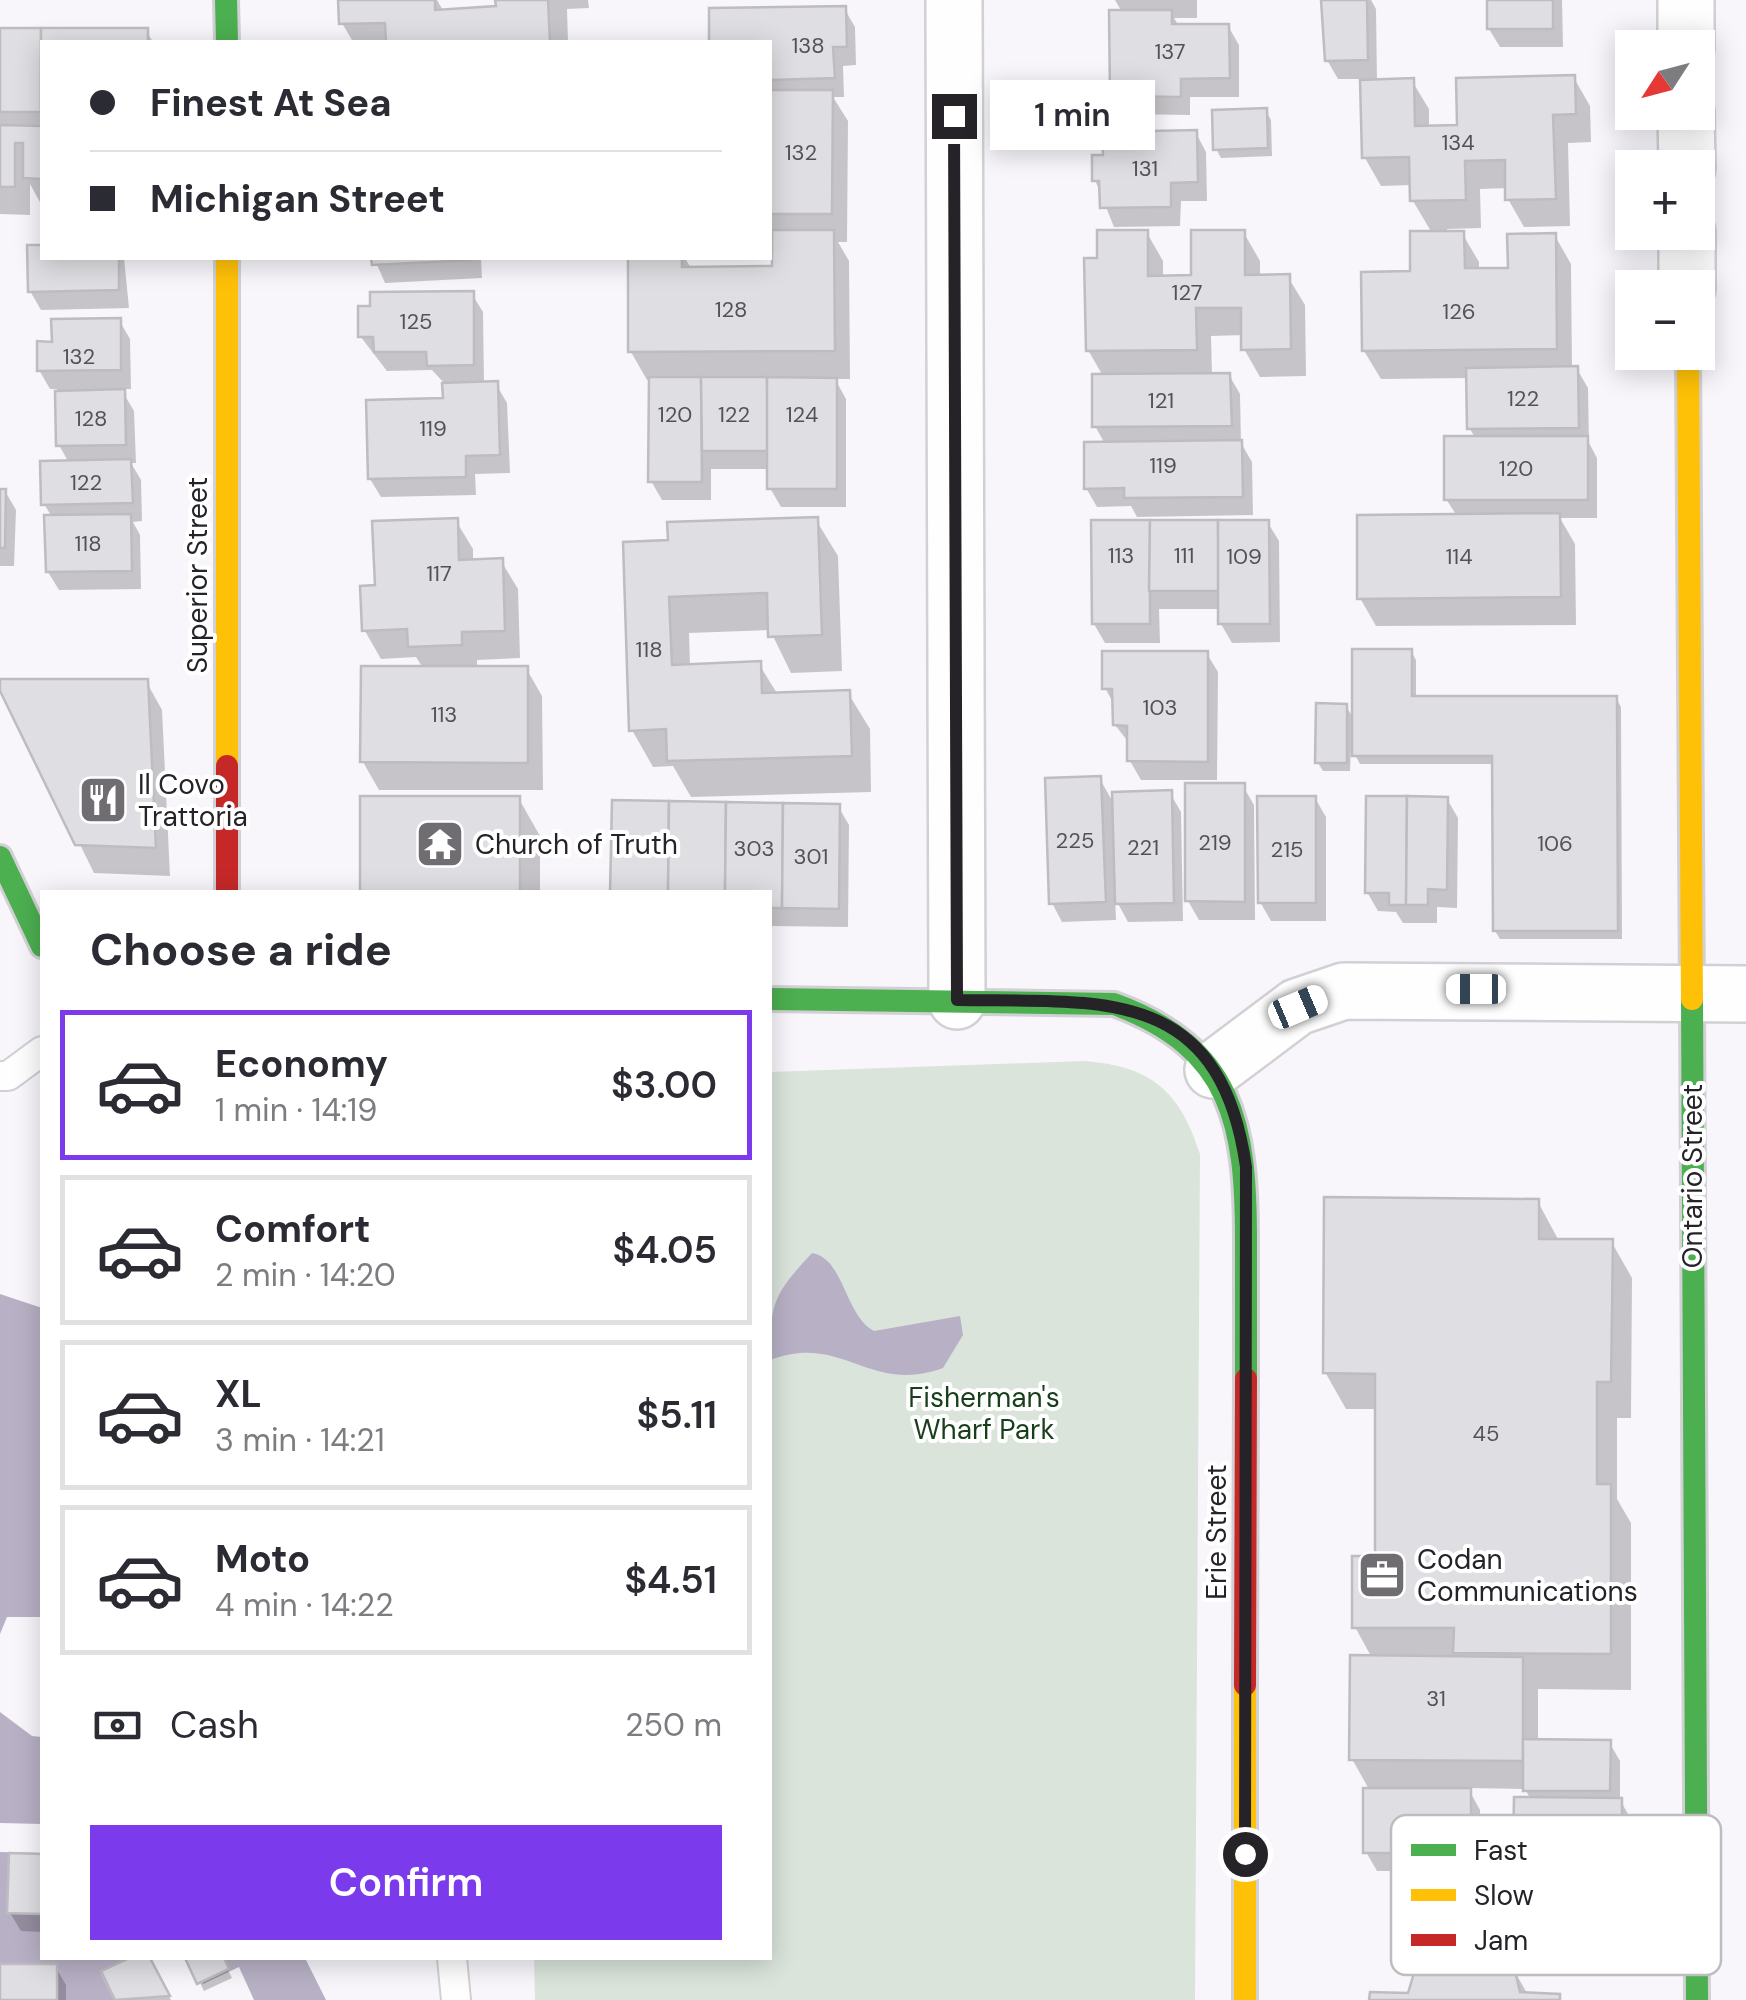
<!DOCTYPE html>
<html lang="en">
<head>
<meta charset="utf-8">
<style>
	:root { --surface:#fff; --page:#f2f2f3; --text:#2b2b33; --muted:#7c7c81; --line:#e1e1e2; --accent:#7c3aed }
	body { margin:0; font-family:"DM Sans",sans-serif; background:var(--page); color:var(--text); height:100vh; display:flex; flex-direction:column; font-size:38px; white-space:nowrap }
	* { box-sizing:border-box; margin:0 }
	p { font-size:32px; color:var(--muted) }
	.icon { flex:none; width:55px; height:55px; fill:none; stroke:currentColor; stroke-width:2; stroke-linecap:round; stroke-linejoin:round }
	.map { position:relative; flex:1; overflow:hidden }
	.sheet { position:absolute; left:40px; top:890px; width:732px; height:1070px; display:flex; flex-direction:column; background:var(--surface); border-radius:0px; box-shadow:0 5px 25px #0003 }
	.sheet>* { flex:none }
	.guide { position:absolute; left:40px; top:40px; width:732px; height:220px; border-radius:0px; box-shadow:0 5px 25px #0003; display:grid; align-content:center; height:220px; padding:0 50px; background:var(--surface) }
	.needle { width:65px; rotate:234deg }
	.controls { position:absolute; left:1615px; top:30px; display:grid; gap:20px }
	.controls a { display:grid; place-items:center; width:100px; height:100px; border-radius:0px; background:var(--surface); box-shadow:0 5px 25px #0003; font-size:50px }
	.end { position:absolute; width:45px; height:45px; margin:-22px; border:12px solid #252328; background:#fff; box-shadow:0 0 0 5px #fff }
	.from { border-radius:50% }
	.bubble { position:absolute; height:70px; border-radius:0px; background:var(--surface); box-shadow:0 5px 25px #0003; font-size:32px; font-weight:600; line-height:70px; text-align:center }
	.car { position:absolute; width:30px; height:60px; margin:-30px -15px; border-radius:12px; box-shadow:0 0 8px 2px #0007; background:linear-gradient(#fff 24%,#345 0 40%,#fff 0 76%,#345 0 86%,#fff 0) }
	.guide b { display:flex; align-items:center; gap:35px; height:95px; font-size:38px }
	.guide b+b { border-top:2px solid var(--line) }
	.guide i { width:25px; height:25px; background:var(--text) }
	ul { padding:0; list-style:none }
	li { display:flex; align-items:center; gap:30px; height:150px; margin:0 20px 15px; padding:0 30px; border:5px solid var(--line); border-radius:0px }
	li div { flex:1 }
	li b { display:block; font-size:38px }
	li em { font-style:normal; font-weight:600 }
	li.active { border-color:var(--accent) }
	li>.icon { width:90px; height:90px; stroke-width:1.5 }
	h2 { padding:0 50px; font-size:45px; line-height:120px }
	.pay { display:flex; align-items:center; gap:25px; height:110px; padding:0 50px; font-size:38px }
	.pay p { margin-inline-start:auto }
	.cta { display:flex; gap:20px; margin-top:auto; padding:20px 50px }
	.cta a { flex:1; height:115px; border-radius:0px; background:var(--accent); color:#fff; font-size:40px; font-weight:600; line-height:115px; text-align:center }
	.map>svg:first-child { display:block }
</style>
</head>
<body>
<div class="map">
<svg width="1746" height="2000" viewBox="0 0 1746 2000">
	<rect width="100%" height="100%" fill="#f8f6fb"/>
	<path fill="#dae4db" d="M1084,1061C1151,1066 1180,1091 1200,1154L1195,2000H535L534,1958H770V1072Z"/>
	<g fill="#b8b1c6">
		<path d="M812,1253C844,1258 845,1316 874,1331L960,1316L963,1335L943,1368C869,1395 842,1332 770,1360C770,1303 773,1295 812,1253Z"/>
		<polygon points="0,1294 42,1308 42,1617 7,1617 0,1634"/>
		<polygon points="0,1712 32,1736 42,1737 42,1958 305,1958 326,2000 0,2000"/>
	</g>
	<g fill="#f8f6fb">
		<polygon points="0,1823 42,1824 42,1853 0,1852"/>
		<polygon points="134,1958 190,1958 203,1984 239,1967 254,2000 114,2000 101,1974"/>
	</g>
	<g fill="#0003">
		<polygon points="341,0 437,0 444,12 498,9 498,0 588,0 589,8 567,9 568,42 353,42 342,23"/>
		<polygon points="1115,0 1197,0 1197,18 1174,18 1179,26 1228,26 1239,45 1239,97 1190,97 1190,115 1124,114 1113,96 1122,12"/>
		<polygon points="1324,0 1371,0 1376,9 1377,82 1412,81 1429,109 1429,128 1460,127 1574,78 1590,106 1591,142 1568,143 1570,226 1524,227 1508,199 1508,188 1480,189 1481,228 1447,229 1447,233 1462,233 1479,262 1479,271 1510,271 1555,236 1571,264 1572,369 1577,369 1588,388 1589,443 1597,458 1597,518 1560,518 1575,544 1576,625 1376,626 1360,598 1457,516 1446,499 1476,439 1470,429 1469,378 1381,379 1364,351 1432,233 1413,201 1413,185 1381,186 1365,158 1363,79 1338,79 1327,60"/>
		<polygon points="1488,0 1562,0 1563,47 1500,47 1489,29"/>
		<polygon points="844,8 855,27 856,65 843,66 844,97 833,97 848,121 847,242 838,242 849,261 850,379 835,379 846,399 846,507 781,507 770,488 770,469 711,469 711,500 662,500 651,481 651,380 647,380 631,352 630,258 685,258 692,270 774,269 774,241 770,241 770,42 712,42 711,10"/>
		<polygon points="0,30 146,31 153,42 42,42 42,206 30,184 30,215 0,214"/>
		<polygon points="1266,111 1271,120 1272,156 1221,158 1216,149"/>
		<polygon points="1196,133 1206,152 1207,201 1181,201 1180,226 1114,227 1095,180"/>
		<polygon points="1147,233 1163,261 1163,278 1194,277 1244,233 1260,261 1260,277 1288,277 1305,305 1306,376 1260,377 1244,349 1244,335 1211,336 1212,375 1229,375 1240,394 1241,443 1252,462 1253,515 1137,517 1131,506 1097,507 1086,488 1105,444 1095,426 1103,376 1088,350 1100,261"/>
		<polygon points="30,247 42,247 42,258 124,258 129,308 41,310 30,291"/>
		<polygon points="374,258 481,258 482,278 385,283"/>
		<polygon points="472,294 483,312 484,384 496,384 507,403 510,473 475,474 476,495 381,497 370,479 445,400 445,384 432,370 387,371 360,336"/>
		<polygon points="119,320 130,339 131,389 121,389 134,411 136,463 131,463 141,480 142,521 133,522 140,535 141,589 59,590 48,572 52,517 44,504 69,463 59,445 57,389 50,389 39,370 54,344"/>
		<polygon points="0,491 5,491 16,510 14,566 0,566"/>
		<polygon points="816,520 838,556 842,671 791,673 770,630 689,633 690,666 759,664 778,695 848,693 870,729 871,792 691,797 673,766 653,767 632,730 670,543"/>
		<polygon points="456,521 473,549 473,562 501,561 518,589 520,658 477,660 477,668 526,668 542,696 543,790 379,790 363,762 423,668 416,657 381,659 365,631 377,588"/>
		<polygon points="1094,522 1268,523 1279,541 1280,642 1232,643 1221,624 1221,609 1159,609 1160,643 1105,643 1094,624"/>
		<polygon points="1411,651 1416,660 1416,699 1616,698 1621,707 1622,939 1500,939 1495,931 1494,764 1360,764 1351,748 1350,771 1323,771 1318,763 1346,706 1355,721"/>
		<polygon points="1207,654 1218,672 1217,780 1141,780 1130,761 1130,744 1115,725 1115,706 1105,688"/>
		<polygon points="146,681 162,710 170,876 94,873 0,682"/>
		<polygon points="1100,779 1115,806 1170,793 1181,812 1183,921 1128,922 1115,898 1116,920 1062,922 1052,903"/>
		<polygon points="1243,786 1254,805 1255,920 1199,920 1188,901"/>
		<polygon points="363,798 519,799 540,836 540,892 363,892"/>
		<polygon points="1315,798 1326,817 1326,921 1271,921 1260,902"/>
		<polygon points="1447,799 1458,818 1457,908 1437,907 1437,923 1403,923 1396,912 1378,911 1367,892"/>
		<polygon points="614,803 838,806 849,825 848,927 770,926 770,892 613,892"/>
		<polygon points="1538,1202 1559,1241 1611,1241 1632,1278 1631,1418 1617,1418 1617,1499 1631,1523 1631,1690 1538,1689 1538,1741 1609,1742 1620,1761 1620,1800 1631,1819 1631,1880 1580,1880 1573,1868 1526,1868 1515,1849 1531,1800 1525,1789 1468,1788 1480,1810 1480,1871 1377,1871 1366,1852 1370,1791 1352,1759 1372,1658 1355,1627 1377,1559 1378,1409 1346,1409 1325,1372"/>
		<polygon points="11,1856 42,1857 42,1932 21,1931 10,1913"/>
		<polygon points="135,1958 148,1958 171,2000 118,2000 104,1973"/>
		<polygon points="188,1958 222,1958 232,1978 204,1991"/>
		<polygon points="1511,1965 1528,1995 1560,2000 1372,2000 1410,1995"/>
		<polygon points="55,1966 66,1985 66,2000 0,2000 0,1967"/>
	</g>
	<g fill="#dfdee2" stroke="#bebcc1" stroke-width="2.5">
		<polygon points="338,0 435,0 435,10 496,6 495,0 548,0 550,42 386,42 385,23 339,24"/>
		<polygon points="1321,0 1367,0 1368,60 1325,61"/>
		<rect x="1487" y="0" width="66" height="29"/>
		<polygon points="846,6 847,47 833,47 835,78 770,80 770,42 709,42 709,8"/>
		<polygon points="1109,10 1172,10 1172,24 1229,24 1230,78 1181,79 1181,97 1110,96"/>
		<rect x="0" y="28" width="41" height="84"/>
		<polygon points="41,28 148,28 148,42 42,42 41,112"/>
		<polygon points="1575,75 1576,114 1553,115 1556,199 1505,200 1505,160 1465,161 1466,200 1410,201 1409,157 1362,158 1360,80 1414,78 1415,126 1457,125 1456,78"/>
		<polygon points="770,90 833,90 832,214 770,214"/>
		<polygon points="1267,108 1268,148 1213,150 1212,110"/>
		<polygon points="0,125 42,126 42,179 23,178 23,143 15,143 15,187 0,187"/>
		<polygon points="1197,130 1198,182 1171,183 1171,207 1100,208 1099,181 1092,181 1092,155 1103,155 1102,132"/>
		<polygon points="772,230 834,230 835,351 628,352 628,258 682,258 682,267 772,266"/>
		<polygon points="1097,230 1148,230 1148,276 1191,275 1191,230 1245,230 1245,275 1290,274 1291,349 1241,350 1241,308 1196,308 1197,350 1086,351 1084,258 1097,258"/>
		<polygon points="1410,231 1464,231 1465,268 1508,268 1507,234 1556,233 1557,349 1362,351 1361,272 1410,271"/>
		<polygon points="27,245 42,245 42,258 119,258 119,290 28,292"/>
		<polygon points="371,258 472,258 472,260 372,265"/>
		<polygon points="474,291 474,365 427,366 426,352 374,352 373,337 358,337 358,306 370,306 370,292"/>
		<polygon points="121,318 121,370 37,371 37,341 52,342 51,319"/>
		<polygon points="1578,366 1579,428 1467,429 1466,368"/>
		<polygon points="1230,373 1232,426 1092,427 1092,374"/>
		<polygon points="649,377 701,377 702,482 648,482"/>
		<polygon points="701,377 767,377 768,451 702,451"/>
		<polygon points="767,377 837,378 837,489 767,489"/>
		<polygon points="498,381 500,455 466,456 466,477 368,479 366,400 443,398 442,383"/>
		<polygon points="125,389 126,445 56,446 55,391"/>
		<rect x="1444" y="436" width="144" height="64"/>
		<polygon points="1242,440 1243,497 1124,498 1124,488 1084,489 1084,442"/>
		<polygon points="131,459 133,503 41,505 40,461"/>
		<polygon points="0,489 6,489 5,548 0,548"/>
		<polygon points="1560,513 1561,597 1357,599 1357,515"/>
		<polygon points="131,514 132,571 46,572 44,515"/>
		<polygon points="818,517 822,635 768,637 767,593 669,597 672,665 761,661 762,693 850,690 852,756 667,761 666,729 629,731 623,542 668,540 667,522"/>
		<polygon points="458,518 459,560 503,558 505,631 462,632 462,645 408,647 407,629 362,631 360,586 375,585 372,521"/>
		<polygon points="1091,520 1150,520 1150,624 1092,624"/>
		<polygon points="1150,520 1218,520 1219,591 1149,591"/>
		<polygon points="1218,520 1269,520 1270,624 1218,624"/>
		<polygon points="1352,649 1412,649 1412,696 1617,696 1618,931 1493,931 1492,756 1352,756"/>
		<polygon points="1102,651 1208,651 1208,762 1127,761 1127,726 1113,725 1112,689 1102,689"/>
		<polygon points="361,666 528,666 528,763 360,762"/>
		<polygon points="0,679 148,679 156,848 75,845 0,691"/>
		<polygon points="1316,703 1347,704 1347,763 1315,763"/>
		<polygon points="1101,776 1106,902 1049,904 1045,778"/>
		<polygon points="1185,783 1245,783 1245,902 1185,901"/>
		<polygon points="1172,790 1174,903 1115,904 1112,792"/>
		<rect x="360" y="796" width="160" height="96"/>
		<polygon points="1257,796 1316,796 1316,903 1258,903"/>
		<polygon points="1366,796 1407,796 1406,905 1389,905 1389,893 1365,893"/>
		<polygon points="1407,796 1448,797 1447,890 1428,889 1428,905 1406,905"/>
		<polygon points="612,800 669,801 668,892 610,892"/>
		<polygon points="669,801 726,802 725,892 668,892"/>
		<polygon points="726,802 783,803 782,908 770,908 770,892 725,892"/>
		<polygon points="783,803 840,804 839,909 782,908"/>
		<polygon points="1324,1197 1539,1199 1539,1239 1613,1239 1611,1382 1597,1382 1597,1484 1611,1484 1611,1654 1453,1653 1454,1628 1352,1628 1352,1556 1375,1556 1375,1374 1323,1373"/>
		<polygon points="1350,1655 1523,1657 1523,1761 1349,1760"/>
		<polygon points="1523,1739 1611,1740 1610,1791 1523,1791"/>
		<rect x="1363" y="1788" width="108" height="65"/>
		<polygon points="1514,1797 1622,1798 1622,1862 1566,1862 1566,1850 1513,1850"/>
		<polygon points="9,1853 42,1854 42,1914 7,1913"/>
		<polygon points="1462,1951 1513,1963 1520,1992 1560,1994 1560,2000 1369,2000 1370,1992 1408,1993 1417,1963"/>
		<polygon points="129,1958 150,1958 170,1996 115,2000 101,1971"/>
		<polygon points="185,1958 224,1958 229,1969 197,1984"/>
		<rect x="0" y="1964" width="57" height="36"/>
	</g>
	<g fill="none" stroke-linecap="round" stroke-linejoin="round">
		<g stroke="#d1d0d4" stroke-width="32">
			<g id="lane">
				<polyline points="0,1076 8,1076 42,1051"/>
				<polyline points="452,1958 456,2000"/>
			</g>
		</g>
		<g stroke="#d1d0d4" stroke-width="60">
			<g id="street">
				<polyline points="954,0 957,1001"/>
				<polyline points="1686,0 1686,48"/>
				<polyline points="1686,112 1687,168"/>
				<polyline points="1687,232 1687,288"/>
				<polyline points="1213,1070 1297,1007 1344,991 1746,994"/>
			</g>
		</g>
		<g stroke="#d1d0d4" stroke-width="28">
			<g id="fast">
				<polyline points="226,0 227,42"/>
				<polyline points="0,857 42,946"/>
				<path d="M770,999L1114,1004C1234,1048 1246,1126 1246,1241C1246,1287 1246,1333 1246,1379"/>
				<polyline points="1692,999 1697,2000"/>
			</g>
		</g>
		<g stroke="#d1d0d4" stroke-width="28">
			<g id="slow">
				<polyline points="227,258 227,766"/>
				<polyline points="1688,352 1692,999"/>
				<polyline points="1245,2000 1245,1685"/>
			</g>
		</g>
		<g stroke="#d1d0d4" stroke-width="28">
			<g id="jam">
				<polyline points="227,766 227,892"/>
				<polyline points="1245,1685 1246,1379"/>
			</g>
		</g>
		<use href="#lane" stroke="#fefefe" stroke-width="28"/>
		<use href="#street" stroke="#fefefe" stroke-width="55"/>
		<use href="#fast" stroke="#4caf50" stroke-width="22"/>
		<use href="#slow" stroke="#ffc107" stroke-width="22"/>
		<use href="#jam" stroke="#c62828" stroke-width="22"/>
	</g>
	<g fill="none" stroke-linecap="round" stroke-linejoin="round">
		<path stroke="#252328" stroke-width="12" d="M954,116L957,1000C1102,1002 1220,985 1246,1167L1245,1854"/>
	</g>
	<defs>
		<g id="restaurant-square" transform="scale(2.5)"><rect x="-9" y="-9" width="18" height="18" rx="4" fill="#6f6d72" stroke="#fff"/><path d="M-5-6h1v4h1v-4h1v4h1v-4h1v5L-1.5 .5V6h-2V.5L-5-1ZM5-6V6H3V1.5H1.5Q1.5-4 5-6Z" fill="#fff"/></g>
		<g id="temple-square" transform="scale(2.5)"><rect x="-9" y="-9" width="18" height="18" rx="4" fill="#6f6d72" stroke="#fff"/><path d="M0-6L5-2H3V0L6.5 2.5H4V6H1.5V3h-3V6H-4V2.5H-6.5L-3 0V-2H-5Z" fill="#fff"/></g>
		<g id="office-square" transform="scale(2.5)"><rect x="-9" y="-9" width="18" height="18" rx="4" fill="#6f6d72" stroke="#fff"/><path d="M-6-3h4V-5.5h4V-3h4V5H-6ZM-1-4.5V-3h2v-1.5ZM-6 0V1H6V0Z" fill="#fff"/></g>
	</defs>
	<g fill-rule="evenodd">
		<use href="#restaurant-square" x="103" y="800"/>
		<use href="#temple-square" x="440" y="844"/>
		<use href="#office-square" x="1382" y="1575"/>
	</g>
	<g text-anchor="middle" stroke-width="8" stroke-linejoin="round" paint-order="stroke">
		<g font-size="22" fill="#545256">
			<text x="808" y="53">138</text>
			<text x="1170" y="59">137</text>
			<text x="1458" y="150">134</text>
			<text x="801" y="160">132</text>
			<text x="1145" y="176">131</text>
			<text x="1187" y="300">127</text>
			<text x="731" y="317">128</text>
			<text x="1459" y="319">126</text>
			<text x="416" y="329">125</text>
			<text x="79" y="364">132</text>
			<text x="1523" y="406">122</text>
			<text x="1161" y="408">121</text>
			<text x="675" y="422">120</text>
			<text x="734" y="422">122</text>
			<text x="802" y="422">124</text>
			<text x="91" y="426">128</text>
			<text x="433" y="436">119</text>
			<text x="1163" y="473">119</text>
			<text x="1516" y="476">120</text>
			<text x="86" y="490">122</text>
			<text x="88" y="551">118</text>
			<text x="1121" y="563">113</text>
			<text x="1184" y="563">111</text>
			<text x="1244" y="564">109</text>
			<text x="1459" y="564">114</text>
			<text x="439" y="581">117</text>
			<text x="649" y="657">118</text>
			<text x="1160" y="715">103</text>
			<text x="444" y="722">113</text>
			<text x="1075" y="848">225</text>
			<text x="1215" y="850">219</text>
			<text x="1555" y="851">106</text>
			<text x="1143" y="855">221</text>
			<text x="754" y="856">303</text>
			<text x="1287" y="857">215</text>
			<text x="811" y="864">301</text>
			<text x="1486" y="1441">45</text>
			<text x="1436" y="1706">31</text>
		</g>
		<g font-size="28" fill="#252328" stroke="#fff">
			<text transform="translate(197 575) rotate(-90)" y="10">Superior Street</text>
			<text transform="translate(1692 1176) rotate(-90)" y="10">Ontario Street</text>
			<text transform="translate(1216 1532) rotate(-90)" y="10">Erie Street</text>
		</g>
		<g font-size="28" fill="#252328" stroke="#fff" text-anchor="start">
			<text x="138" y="794">Il Covo<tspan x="138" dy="32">Trattoria</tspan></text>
			<text x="475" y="854">Church of Truth</text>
			<text x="1417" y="1569">Codan<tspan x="1417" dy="32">Communications</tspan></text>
		</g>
		<g font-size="28" fill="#183e1b" stroke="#fff">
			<text x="984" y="1407">Fisherman's<tspan x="984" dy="32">Wharf Park</tspan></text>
		</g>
	</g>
	<rect x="1391" y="1815" width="330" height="160" rx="15" fill="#fff" stroke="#bebdbe" stroke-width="2.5"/>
	<rect x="1411" y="1844" width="45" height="12" fill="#4caf50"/>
	<rect x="1411" y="1889" width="45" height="12" fill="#ffc107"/>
	<rect x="1411" y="1934" width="45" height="12" fill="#c62828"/>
	<g font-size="28" fill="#252328">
		<text x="1474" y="1860">Fast</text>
		<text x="1474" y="1905">Slow</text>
		<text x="1474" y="1950">Jam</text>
	</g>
</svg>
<div class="controls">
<a><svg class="needle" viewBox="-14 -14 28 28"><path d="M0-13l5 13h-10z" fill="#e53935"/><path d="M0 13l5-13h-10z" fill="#7c7c81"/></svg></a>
<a>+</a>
<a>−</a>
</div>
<i class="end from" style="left:1245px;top:1854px"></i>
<i class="end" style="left:954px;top:116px"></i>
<div class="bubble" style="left:990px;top:80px;width:165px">1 min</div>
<i class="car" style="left:1476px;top:989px;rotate:270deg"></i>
<i class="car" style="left:1298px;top:1007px;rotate:67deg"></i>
<div class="guide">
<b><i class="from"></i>Finest At Sea</b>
<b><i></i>Michigan Street</b>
</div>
<section class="sheet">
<h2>Choose a ride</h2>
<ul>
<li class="active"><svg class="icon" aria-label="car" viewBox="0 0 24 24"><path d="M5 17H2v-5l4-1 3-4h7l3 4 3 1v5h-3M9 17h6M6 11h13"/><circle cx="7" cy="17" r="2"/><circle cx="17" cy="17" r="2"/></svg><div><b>Economy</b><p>1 min · 14:19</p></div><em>$3.00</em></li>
<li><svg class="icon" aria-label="car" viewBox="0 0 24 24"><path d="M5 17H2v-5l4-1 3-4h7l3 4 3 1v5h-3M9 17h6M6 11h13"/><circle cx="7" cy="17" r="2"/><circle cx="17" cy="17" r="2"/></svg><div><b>Comfort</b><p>2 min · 14:20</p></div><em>$4.05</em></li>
<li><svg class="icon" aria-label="car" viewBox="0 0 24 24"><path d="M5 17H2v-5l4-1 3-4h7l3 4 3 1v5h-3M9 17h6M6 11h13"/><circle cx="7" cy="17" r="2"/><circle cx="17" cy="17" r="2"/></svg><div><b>XL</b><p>3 min · 14:21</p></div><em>$5.11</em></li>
<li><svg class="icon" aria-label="car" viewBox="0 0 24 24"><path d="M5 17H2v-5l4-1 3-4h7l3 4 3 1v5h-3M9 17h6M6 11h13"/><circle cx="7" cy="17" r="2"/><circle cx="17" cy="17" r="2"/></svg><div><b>Moto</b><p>4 min · 14:22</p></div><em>$4.51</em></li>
</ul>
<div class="pay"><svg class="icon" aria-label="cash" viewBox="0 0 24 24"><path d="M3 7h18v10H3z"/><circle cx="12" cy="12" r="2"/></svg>Cash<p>250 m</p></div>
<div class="cta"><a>Confirm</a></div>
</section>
</div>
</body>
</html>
